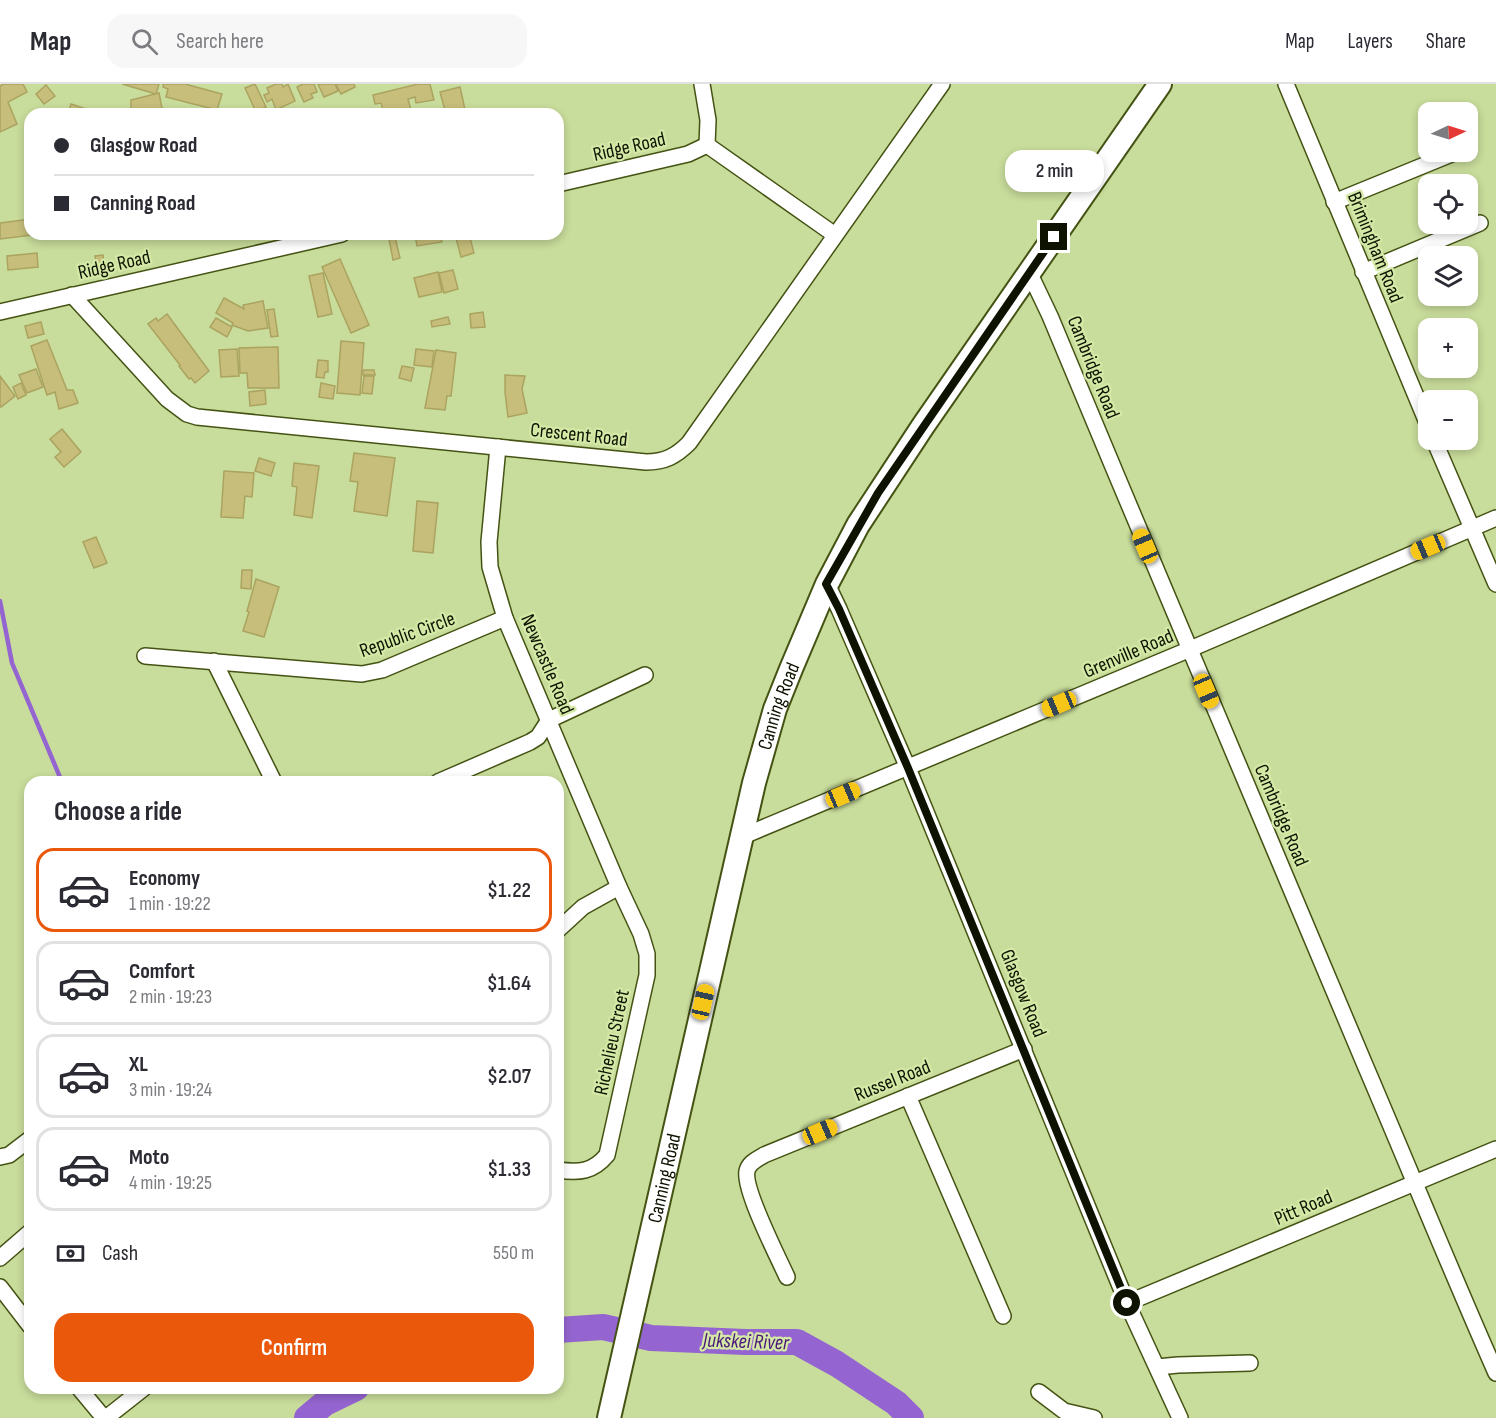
<!DOCTYPE html>
<html lang="en">
<head>
<meta charset="utf-8">
<style>
	:root { --surface:#fff; --page:#f7f7f7; --text:#2b2b33; --muted:#7c7c81; --line:#e1e1e2; --accent:#ea580c }
	body { margin:0; font-family:"Sofia Sans Condensed",sans-serif; background:var(--page); color:var(--text); height:100vh; display:flex; flex-direction:column; font-size:22px; white-space:nowrap }
	* { box-sizing:border-box; margin:0 }
	p { font-size:20px; color:var(--muted) }
	.icon { flex:none; width:33px; height:33px; fill:none; stroke:currentColor; stroke-width:2; stroke-linecap:round; stroke-linejoin:round }
	.map { position:relative; flex:1; overflow:hidden }
	.details { position:absolute; left:24px; top:692px; width:540px; height:618px; display:flex; flex-direction:column; background:var(--surface); border-radius:18px; box-shadow:0 3px 9px #0003 }
	.details>* { flex:none }
	.guide { position:absolute; left:24px; top:24px; width:540px; height:132px; border-radius:18px; box-shadow:0 3px 9px #0003; display:grid; align-content:center; height:132px; padding:0 30px; background:var(--surface) }
	.needle { width:39px; rotate:86deg }
	.controls { position:absolute; left:1418px; top:18px; display:grid; gap:12px }
	.controls a { display:grid; place-items:center; width:60px; height:60px; border-radius:12px; background:var(--surface); box-shadow:0 3px 9px #0003; font-size:30px }
	.end { position:absolute; width:27px; height:27px; margin:-14px; border:8px solid #0d1300; background:#fff; box-shadow:0 0 0 3px #fff }
	.from { border-radius:50% }
	.bubble { position:absolute; height:42px; border-radius:18px; background:var(--surface); box-shadow:0 3px 9px #0003; font-size:20px; font-weight:600; line-height:42px; text-align:center }
	.car { position:absolute; width:18px; height:36px; margin:-18px -9px; border-radius:8px; box-shadow:0 0 4px 2px #0007; background:linear-gradient(#f5c518 24%,#345 0 40%,#f5c518 0 76%,#345 0 86%,#f5c518 0) }
	.guide b { display:flex; align-items:center; gap:21px; height:57px; font-size:22px }
	.guide b+b { border-top:2px solid var(--line) }
	.guide i { width:15px; height:15px; background:var(--text) }
	ul { padding:0; list-style:none }
	li { display:flex; align-items:center; gap:18px; height:84px; margin:0 12px 9px; padding:0 18px; border:3px solid var(--line); border-radius:18px }
	li div { flex:1 }
	li b { display:block; font-size:22px }
	li em { font-style:normal; font-weight:600 }
	li.on { border-color:var(--accent) }
	li>.icon { width:54px; height:54px; stroke-width:1.5 }
	h2 { padding:0 30px; font-size:27px; line-height:72px }
	.pay { display:flex; align-items:center; gap:15px; height:66px; padding:0 30px; font-size:22px }
	.pay p { margin-inline-start:auto }
	.primary-button { display:flex; gap:12px; margin-top:auto; padding:12px 30px }
	.primary-button a { flex:1; height:69px; border-radius:18px; background:var(--accent); color:#fff; font-size:24px; font-weight:600; line-height:69px; text-align:center }
	header { display:flex; align-items:center; gap:36px; box-sizing:border-box; height:84px; padding:0 30px; background:var(--surface); border-bottom:2px solid var(--line) }
	header strong { font-size:28px }
	nav { display:flex; gap:33px; margin-inline-start:auto; font-size:21px }
	.search { width:420px; height:54px; background:var(--page); display:flex; align-items:center; gap:15px; box-sizing:border-box; padding:0 21px; border-radius:18px; color:var(--muted); font-size:22px }
	.map>svg:first-child { display:block }
</style>
</head>
<body>
<header>
<strong>Map</strong>
<div class="search"><svg class="icon" aria-label="search" viewBox="0 0 24 24"><circle cx="10" cy="10" r="6"/><path d="M15 15l6 6"/></svg>Search here</div>
<nav><a>Map</a><a>Layers</a><a>Share</a></nav>
</header>
<div class="map">
<svg width="1496" height="1334" viewBox="0 0 1496 1334">
	<rect width="100%" height="100%" fill="#c8dc9b"/>
	<g fill="none" stroke-linecap="round" stroke-linejoin="round">
		<polyline stroke="#9465d0" stroke-width="4.5" points="0,517 12,579 62,698"/>
		<g stroke="#9465d0" stroke-width="26">
			<polyline points="558,1246 603,1243 651,1254 745,1258 797,1258 837,1280 896,1319 911,1334"/>
			<polyline points="307,1334 325,1319 356,1304"/>
		</g>
	</g>
	<g fill="#c6be7a" stroke="#aba360" stroke-width="1.5">
		<polygon points="4,0 23,0 27,8 8,18 17,40 0,48 0,2"/>
		<polygon points="122,0 159,0 156,10"/>
		<polygon points="163,0 185,0 222,10 217,26 166,13 168,5 163,3"/>
		<polygon points="255,0 266,23 256,28 245,4"/>
		<polygon points="276,0 282,0 283,3 288,0 295,17 276,26 272,15 267,18 264,11 269,9 267,4"/>
		<polygon points="303,0 314,0 317,8 311,10 313,14 304,18 297,3"/>
		<polygon points="318,0 335,0 338,7 324,13"/>
		<polygon points="336,0 354,0 355,3 341,10"/>
		<polygon points="418,0 430,0 434,16 416,19 415,13 408,15 412,30 384,30 381,19 375,20 373,11"/>
		<polygon points="46,1 55,12 44,20 36,10"/>
		<polygon points="460,3 466,30 446,30 440,8"/>
		<polygon points="159,9 162,24 156,26 157,30 131,30 131,16"/>
		<polygon points="71,20 89,26 87,30 68,30"/>
		<polygon points="30,135 30,150 40,150 0,155 0,139"/>
		<polygon points="235,150 246,150 247,151 236,155"/>
		<polygon points="440,150 442,158 417,162 415,151"/>
		<polygon points="455,150 469,150 474,169 461,173"/>
		<polygon points="395,153 400,174 393,176 389,155"/>
		<polygon points="37,169 38,183 8,186 7,172"/>
		<polygon points="103,171 104,181 97,182 95,172"/>
		<polygon points="340,175 369,241 351,249 322,183"/>
		<polygon points="453,186 458,205 444,209 439,189"/>
		<polygon points="438,188 442,208 419,213 414,194"/>
		<polygon points="323,189 332,230 318,233 309,192"/>
		<polygon points="224,214 244,225 243,221 263,217 268,244 248,247 232,241 233,239 216,229"/>
		<polygon points="274,225 278,252 271,253 267,226"/>
		<polygon points="483,228 485,243 471,244 470,230"/>
		<polygon points="167,230 209,287 195,299 191,294 189,295 179,282 180,281 148,240 156,234 158,237"/>
		<polygon points="448,233 450,240 432,243 431,237"/>
		<polygon points="216,234 232,243 227,253 210,243"/>
		<polygon points="41,238 44,250 28,254 25,242"/>
		<polygon points="47,256 67,306 73,306 78,319 59,325 55,308 47,311 31,262"/>
		<polygon points="341,257 364,259 360,311 337,309"/>
		<polygon points="278,263 279,304 248,304 247,289 240,289 239,264"/>
		<polygon points="237,265 239,292 221,293 219,266"/>
		<polygon points="416,265 434,267 432,283 414,281"/>
		<polygon points="436,266 456,269 451,312 447,312 445,326 425,324"/>
		<polygon points="318,276 328,277 328,288 325,288 324,294 316,293"/>
		<polygon points="402,282 414,284 411,297 399,294"/>
		<polygon points="36,285 43,303 27,309 19,291"/>
		<polygon points="363,286 374,286 375,291 363,291"/>
		<polygon points="505,291 525,292 522,305 527,329 508,333 505,308"/>
		<polygon points="0,292 15,312 1,323 0,321"/>
		<polygon points="364,292 374,292 372,310 362,309"/>
		<polygon points="21,299 26,311 18,315 13,303"/>
		<polygon points="321,299 335,302 333,315 319,313"/>
		<polygon points="265,306 266,320 250,322 249,308"/>
		<polygon points="62,345 81,368 64,383 55,373 61,368 50,355"/>
		<polygon points="354,369 395,374 387,432 354,427 358,398 350,397"/>
		<polygon points="259,374 275,379 271,392 255,387"/>
		<polygon points="294,379 319,382 312,434 294,431 297,403 292,402"/>
		<polygon points="224,387 254,389 252,413 245,412 243,434 221,433"/>
		<polygon points="417,417 438,419 433,469 413,467"/>
		<polygon points="96,453 107,479 94,484 83,458"/>
		<polygon points="242,486 252,486 251,505 241,504"/>
		<polygon points="256,495 279,503 264,553 243,547 249,528 247,527"/>
	</g>
	<g fill="none" stroke-linecap="round" stroke-linejoin="round">
		<g stroke="#445313" stroke-width="18">
			<g id="street">
				<polyline points="702,0 708,36 707,61 835,151"/>
				<polyline points="1286,0 1428,341"/>
				<polyline points="558,100 688,70 707,61"/>
				<polyline points="1334,118 1454,69"/>
				<polyline points="1363,188 1480,139"/>
				<path d="M1030,190L1050,232C1154,482 1260,731 1365,981C1409,1084 1451,1187 1496,1289"/>
				<path d="M72,211L167,315L187,330L197,333L646,378C665,378 676,372 689,359L942,0"/>
				<polyline points="0,228 342,150"/>
				<polyline points="1434,356 1496,500"/>
				<path d="M498,363L489,458L490,483L505,534L619,803L641,850L647,870V891L607,1071C593,1088 579,1089 558,1086"/>
				<polyline points="827,500 839,525 908,684 1127,1219 1180,1334"/>
				<polyline points="145,572 362,590 382,586 505,534"/>
				<polyline points="214,577 274,698"/>
				<polyline points="438,698 530,658 538,653 549,636 645,591"/>
				<polyline points="741,753 1188,566 1496,434"/>
				<polyline points="558,846 583,823 619,803"/>
				<polyline points="908,1012 1003,1232"/>
				<polyline points="0,1073 9,1071 30,1055"/>
				<polyline points="0,1174 30,1148"/>
				<path d="M787,1193C778,1173 743,1105 747,1087C749,1078 758,1075 764,1071L1024,965"/>
				<polyline points="0,1203 30,1242"/>
				<polyline points="1127,1219 1496,1065"/>
				<polyline points="1157,1283 1178,1281 1250,1279"/>
				<polyline points="79,1304 104,1334"/>
				<polyline points="1039,1308 1064,1327 1094,1334"/>
				<polyline points="106,1334 144,1304"/>
			</g>
		</g>
		<g stroke="#445313" stroke-width="26">
			<g id="secondary">
				<path id="s1" d="M609,1334L754,699L775,625L791,585L827,500L858,441L923,342L1160,0"/>
			</g>
		</g>
		<use href="#street" stroke="#fff" stroke-width="15"/>
		<use href="#secondary" stroke="#fff" stroke-width="22"/>
	</g>
	<g fill="none" stroke-linecap="round" stroke-linejoin="round">
		<polyline stroke="#0d1300" stroke-width="8" points="1054,153 878,409 826,500 839,525 908,684 1127,1219"/>
	</g>
	<g text-anchor="middle" stroke-width="4.5" stroke-linejoin="round" paint-order="stroke">
		<g font-size="20" fill="#0d1300" stroke="#d5e9a7">
			<text transform="translate(629 62) rotate(-13)" y="7">Ridge Road</text>
			<text transform="translate(1376 163) rotate(68)" y="7">Brimingham Road</text>
			<text transform="translate(114 180) rotate(-13)" y="7">Ridge Road</text>
			<text transform="translate(1094 283) rotate(68)" y="7">Cambridge Road</text>
			<text transform="translate(579 350) rotate(6)" y="7">Crescent Road</text>
			<text transform="translate(407 550) rotate(-20)" y="7">Republic Circle</text>
			<text transform="translate(1128 569) rotate(-23)" y="7">Grenville Road</text>
			<text transform="translate(548 580) rotate(67)" y="7">Newcastle Road</text>
			<text dy="7" stroke="none"><textPath href="#s1" startOffset="732">Canning Road</textPath></text>
			<text transform="translate(1282 731) rotate(67)" y="7">Cambridge Road</text>
			<text transform="translate(1024 909) rotate(68)" y="7">Glasgow Road</text>
			<text transform="translate(611 958) rotate(-78)" y="7">Richelieu Street</text>
			<text transform="translate(892 996) rotate(-22)" y="7">Russel Road</text>
			<text dy="7" stroke="none"><textPath href="#s1" startOffset="246">Canning Road</textPath></text>
			<text transform="translate(1303 1123) rotate(-23)" y="7">Pitt Road</text>
		</g>
		<g font-size="21" font-style="italic" fill="#4c1a7b" stroke="#d5e9a7">
			<text transform="translate(746 1257) rotate(2)" y="7">Jukskei River</text>
		</g>
	</g>
</svg>
<div class="controls">
<a><svg class="needle" viewBox="-14 -14 28 28"><path d="M0-13l5 13h-10z" fill="#e53935"/><path d="M0 13l5-13h-10z" fill="#7c7c81"/></svg></a>
<a><svg class="icon" aria-label="locate" viewBox="0 0 24 24"><circle cx="12" cy="12" r="6"/><path d="M12 2v4M12 18v4M2 12h4M18 12h4"/></svg></a>
<a><svg class="icon" aria-label="layers" viewBox="0 0 24 24"><path d="M12 4l9 5-9 5-9-5zM3 14l9 5 9-5"/></svg></a>
<a>+</a>
<a>−</a>
</div>
<i class="end from" style="left:1127px;top:1219px"></i>
<i class="end" style="left:1054px;top:153px"></i>
<div class="bubble" style="left:1005px;top:66px;width:99px">2 min</div>
<i class="car" style="left:1145px;top:462px;rotate:337deg"></i>
<i class="car" style="left:1428px;top:463px;rotate:247deg"></i>
<i class="car" style="left:1206px;top:607px;rotate:157deg"></i>
<i class="car" style="left:1059px;top:620px;rotate:247deg"></i>
<i class="car" style="left:843px;top:711px;rotate:67deg"></i>
<i class="car" style="left:703px;top:918px;rotate:13deg"></i>
<i class="car" style="left:820px;top:1048px;rotate:67deg"></i>
<div class="guide">
<b><i class="from"></i>Glasgow Road</b>
<b><i></i>Canning Road</b>
</div>
<section class="details">
<h2>Choose a ride</h2>
<ul>
<li class="on"><svg class="icon" aria-label="car" viewBox="0 0 24 24"><path d="M5 17H2v-5l4-1 3-4h7l3 4 3 1v5h-3M9 17h6M6 11h13"/><circle cx="7" cy="17" r="2"/><circle cx="17" cy="17" r="2"/></svg><div><b>Economy</b><p>1 min · 19:22</p></div><em>$1.22</em></li>
<li><svg class="icon" aria-label="car" viewBox="0 0 24 24"><path d="M5 17H2v-5l4-1 3-4h7l3 4 3 1v5h-3M9 17h6M6 11h13"/><circle cx="7" cy="17" r="2"/><circle cx="17" cy="17" r="2"/></svg><div><b>Comfort</b><p>2 min · 19:23</p></div><em>$1.64</em></li>
<li><svg class="icon" aria-label="car" viewBox="0 0 24 24"><path d="M5 17H2v-5l4-1 3-4h7l3 4 3 1v5h-3M9 17h6M6 11h13"/><circle cx="7" cy="17" r="2"/><circle cx="17" cy="17" r="2"/></svg><div><b>XL</b><p>3 min · 19:24</p></div><em>$2.07</em></li>
<li><svg class="icon" aria-label="car" viewBox="0 0 24 24"><path d="M5 17H2v-5l4-1 3-4h7l3 4 3 1v5h-3M9 17h6M6 11h13"/><circle cx="7" cy="17" r="2"/><circle cx="17" cy="17" r="2"/></svg><div><b>Moto</b><p>4 min · 19:25</p></div><em>$1.33</em></li>
</ul>
<div class="pay"><svg class="icon" aria-label="cash" viewBox="0 0 24 24"><path d="M3 7h18v10H3z"/><circle cx="12" cy="12" r="2"/></svg>Cash<p>550 m</p></div>
<div class="primary-button"><a>Confirm</a></div>
</section>
</div>
</body>
</html>
